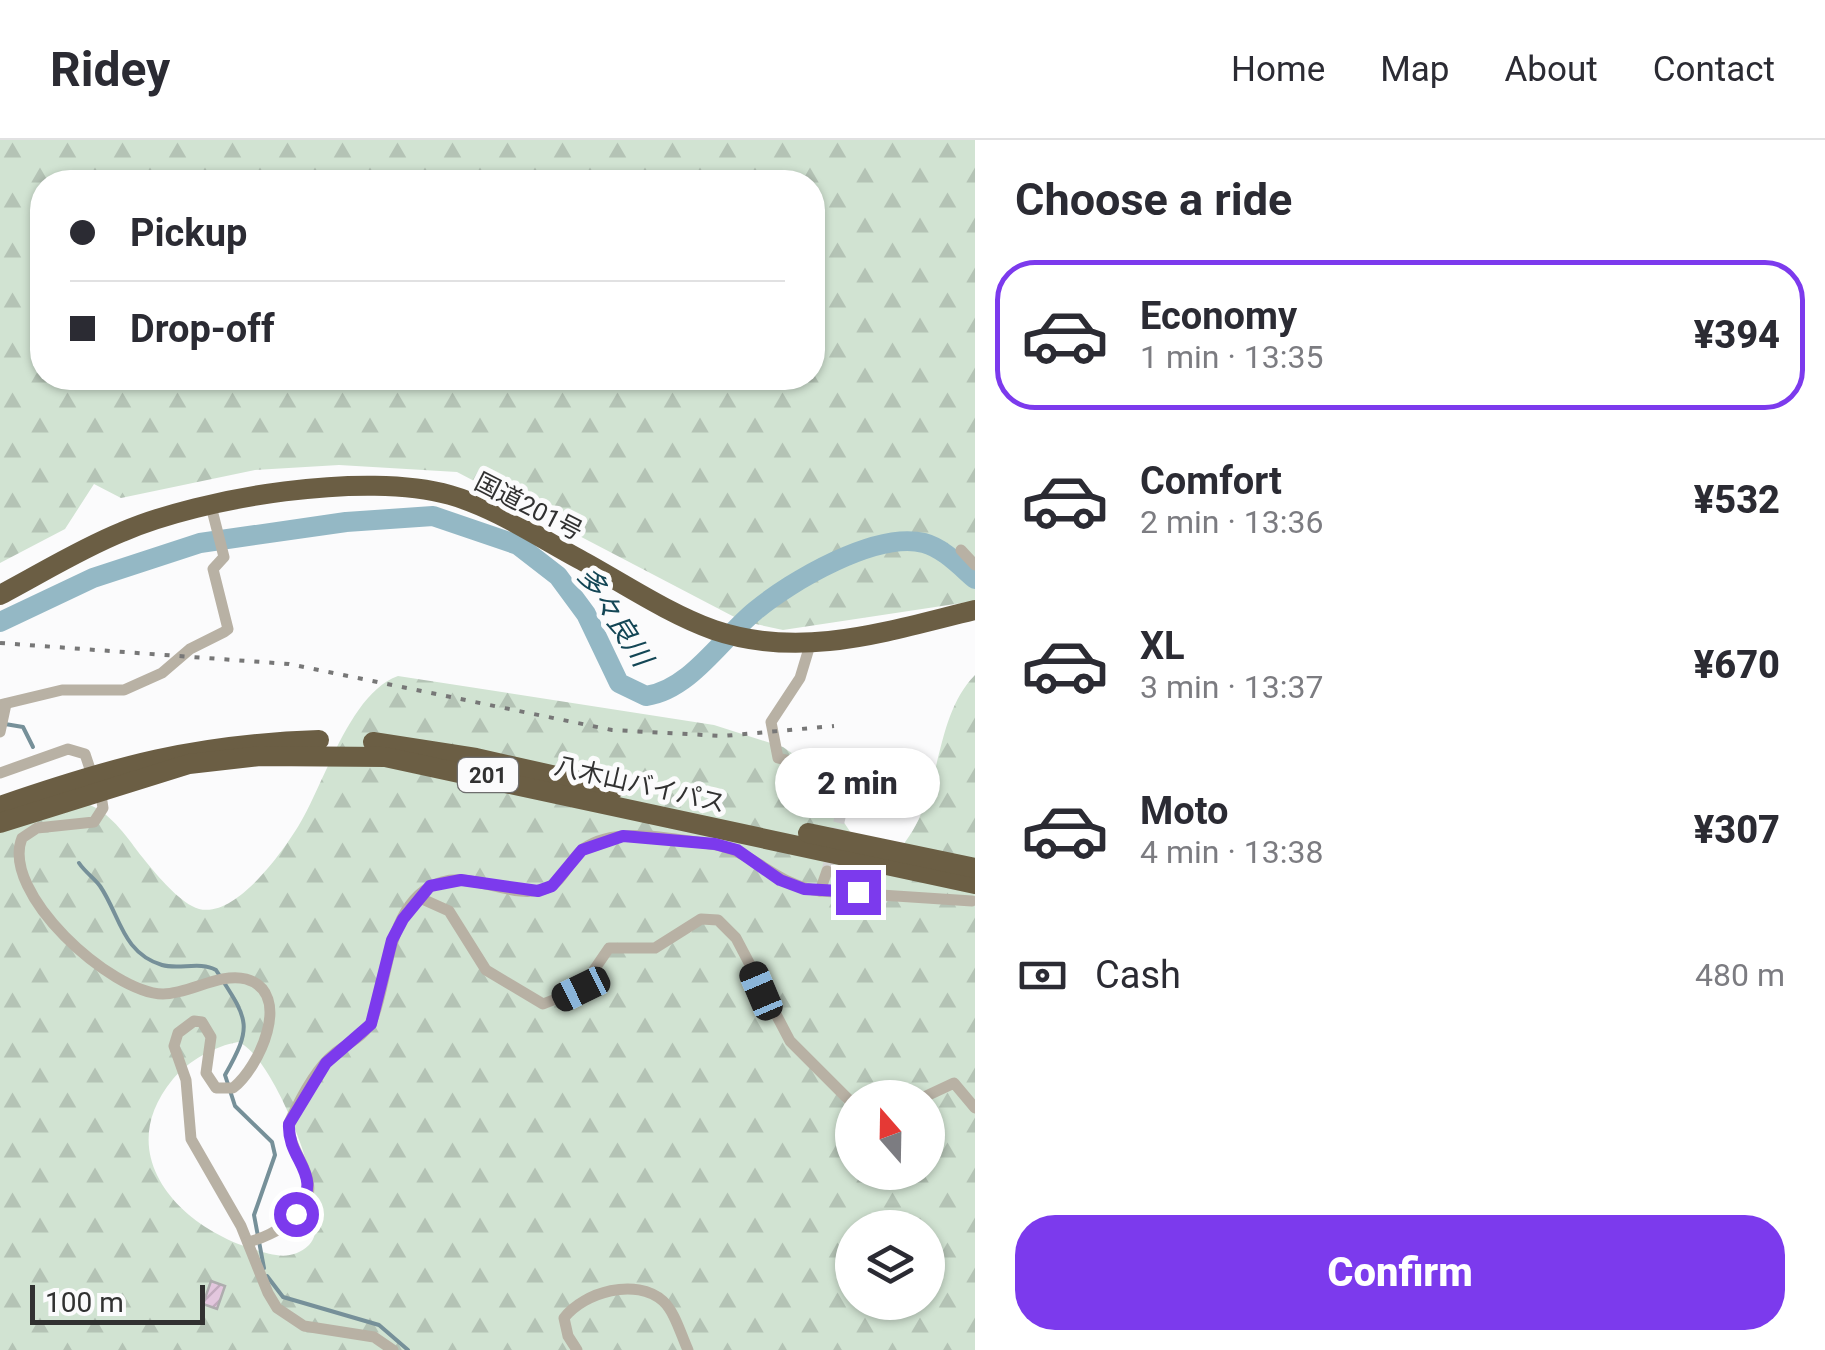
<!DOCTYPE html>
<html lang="en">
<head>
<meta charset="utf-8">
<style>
	:root { --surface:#fff; --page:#f7f7f7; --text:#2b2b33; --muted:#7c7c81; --line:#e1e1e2; --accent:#7c3aed }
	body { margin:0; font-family:Roboto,"Noto Sans JP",sans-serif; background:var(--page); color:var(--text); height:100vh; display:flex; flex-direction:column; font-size:38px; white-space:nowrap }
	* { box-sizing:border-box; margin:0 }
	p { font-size:32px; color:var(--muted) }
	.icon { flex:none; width:55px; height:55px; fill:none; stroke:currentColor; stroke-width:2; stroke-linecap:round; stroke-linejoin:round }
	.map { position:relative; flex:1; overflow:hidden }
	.sheet { display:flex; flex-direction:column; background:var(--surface); width:850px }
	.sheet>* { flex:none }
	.hud { position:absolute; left:30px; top:30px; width:795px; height:220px; border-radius:40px; box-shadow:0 2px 8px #0004; display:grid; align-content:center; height:220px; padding:0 40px; background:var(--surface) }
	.needle { width:65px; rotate:340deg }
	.tools { position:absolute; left:835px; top:940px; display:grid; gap:20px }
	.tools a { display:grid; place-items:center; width:110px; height:110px; border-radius:50%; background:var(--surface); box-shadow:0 2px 8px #0004; font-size:50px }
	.scale { position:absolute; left:30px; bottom:25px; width:175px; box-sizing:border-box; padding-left:10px; border:5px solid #313131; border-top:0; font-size:28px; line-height:35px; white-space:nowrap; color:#313131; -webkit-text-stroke:8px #fbfbfc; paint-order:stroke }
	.end { position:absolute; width:45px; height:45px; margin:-22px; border:12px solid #7c3aed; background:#fff; box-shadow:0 0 0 5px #fff }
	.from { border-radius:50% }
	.bubble { position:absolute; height:70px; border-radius:35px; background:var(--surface); box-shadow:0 2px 8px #0004; font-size:32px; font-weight:800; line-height:70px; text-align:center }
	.car { position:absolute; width:30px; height:60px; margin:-30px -15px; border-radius:12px; box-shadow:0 0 8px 2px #0007; background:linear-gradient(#222 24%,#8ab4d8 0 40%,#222 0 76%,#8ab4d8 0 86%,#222 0) }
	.hud b { display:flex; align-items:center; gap:35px; height:95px; font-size:38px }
	.hud b+b { border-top:2px solid var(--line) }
	.hud i { width:25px; height:25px; background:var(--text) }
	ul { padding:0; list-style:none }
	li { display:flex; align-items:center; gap:30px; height:150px; margin:0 20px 15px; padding:0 20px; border:5px solid transparent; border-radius:40px }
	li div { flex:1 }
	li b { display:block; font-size:38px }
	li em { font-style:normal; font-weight:800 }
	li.on { border-color:var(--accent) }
	li>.icon { width:90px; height:90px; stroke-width:1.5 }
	h2 { padding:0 40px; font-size:45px; line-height:120px }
	.pay { display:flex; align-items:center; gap:25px; height:110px; padding:0 40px; font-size:38px }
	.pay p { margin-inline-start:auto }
	.primary-button { display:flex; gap:20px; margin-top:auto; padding:20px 40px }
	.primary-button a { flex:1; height:115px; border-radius:40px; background:var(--accent); color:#fff; font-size:40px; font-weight:800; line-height:115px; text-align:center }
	header { display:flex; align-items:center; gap:60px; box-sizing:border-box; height:140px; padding:0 50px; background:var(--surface); border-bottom:2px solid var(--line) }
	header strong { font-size:48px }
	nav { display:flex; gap:55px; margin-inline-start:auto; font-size:35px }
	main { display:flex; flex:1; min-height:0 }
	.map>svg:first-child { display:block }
</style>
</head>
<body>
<header>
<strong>Ridey</strong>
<nav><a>Home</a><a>Map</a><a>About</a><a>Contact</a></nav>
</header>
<main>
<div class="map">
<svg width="975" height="1210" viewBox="0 0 975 1210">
	<defs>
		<pattern id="forest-firs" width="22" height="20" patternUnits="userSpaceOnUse" patternTransform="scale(2.5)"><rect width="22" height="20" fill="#d1e3d2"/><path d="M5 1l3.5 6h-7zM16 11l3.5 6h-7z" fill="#b4c3b5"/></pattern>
		<pattern id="building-hatch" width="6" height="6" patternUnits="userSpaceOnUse" patternTransform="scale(2.5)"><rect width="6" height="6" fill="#e3c7de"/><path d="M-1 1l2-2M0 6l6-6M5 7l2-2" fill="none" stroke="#c3abbf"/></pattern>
	</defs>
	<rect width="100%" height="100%" fill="#fbfbfc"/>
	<g fill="url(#forest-firs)" fill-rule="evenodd">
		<path d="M0,0H975V461L783,490L742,481L457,332L339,325L255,330L121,358L94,344L65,389L0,423ZM42,42H812V238H42Z"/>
		<path d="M975,535V1210H0V662C30,660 61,653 90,665C113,675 128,699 143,718C155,733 175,757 192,766C230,788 284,710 299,685C325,642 350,553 398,536L714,585L783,607L803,621L861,708L903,705C944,653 932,579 975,535ZM238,902C274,914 339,1076 309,1105C292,1121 274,1116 253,1109C178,1086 111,1014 173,939C188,921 215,906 238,902ZM852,958H928V1032H852ZM852,1088H928V1162H852Z"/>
	</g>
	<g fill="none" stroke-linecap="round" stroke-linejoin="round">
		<g stroke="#769099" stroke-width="4">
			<polyline points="5,584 23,587 33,607"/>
			<path d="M79,723C85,732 94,738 100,746C120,775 122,813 162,825C179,830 200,821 216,830C248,880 254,884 225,935L235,966L272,1002L275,1015L254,1075L264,1128"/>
			<polyline points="267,1136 283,1157 379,1185 408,1210"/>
		</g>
		<path stroke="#94b8c5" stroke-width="20" d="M0,482L93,438L200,403L346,382L433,376L518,405L558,436L586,474L619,543L646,556C690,550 722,498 755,471C791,441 876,391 924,403C943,408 960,426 975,439"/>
	</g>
	<polygon fill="url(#building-hatch)" stroke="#aeadae" stroke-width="2.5" points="211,1141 225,1146 217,1169 203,1164"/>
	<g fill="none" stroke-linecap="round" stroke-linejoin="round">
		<polyline stroke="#d3d3d3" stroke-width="11" stroke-dasharray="11 5.5" stroke-linecap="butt" points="827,731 843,665"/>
		<g stroke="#b8b1a4" stroke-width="11">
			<polyline points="961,410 975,425"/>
			<polyline points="810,505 800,538 771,582 778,618 837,633 843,665"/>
			<polyline points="0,565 62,550 124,550 162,533 190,509 224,492 228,489 213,429 224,417 211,366"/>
			<polyline points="0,592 6,564"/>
			<polyline points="0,633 68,609 85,614 90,629"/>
			<path d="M101,655L103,668L94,682L37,688L22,698C0,753 111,853 163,854C190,854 220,832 246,839C294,853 259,928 233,948H216L206,933L211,897L202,882L194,881L178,893L174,906L186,940L191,999L241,1086L268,1153L277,1168L304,1186L374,1197L393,1210"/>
			<polyline points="820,751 972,761"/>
			<polyline points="420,758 449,771 486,830 543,864 581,849 609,808 655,808 701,779 718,780 736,798 790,901 852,963"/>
			<polyline points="922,958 954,943 975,968"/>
			<path d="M248,1102C274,1096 318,1071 307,1037C302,1019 288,1003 289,983C299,961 315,929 334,914C349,902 365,897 373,878C389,838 388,757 442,742C476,732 514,761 547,748C564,741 569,720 583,709C615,685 673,699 710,704C752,709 776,746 820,751L827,731"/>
			<path d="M577,1210L568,1196L564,1178C584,1152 636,1137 663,1161C675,1172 681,1195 688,1210"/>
		</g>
		<g stroke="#6b5e44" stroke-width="20">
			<path d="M0,455C40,434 80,409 122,392C203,357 366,331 450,355C496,368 538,397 579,419C623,443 667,473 714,490C802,520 888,491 975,470"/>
			<polyline points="373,602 476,618 614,649"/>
			<path d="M0,666C116,626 195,604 319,600"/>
			<polyline points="0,683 189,624 260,616 385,617 975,744"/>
			<polyline points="808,693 975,728"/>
		</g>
		<polyline stroke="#777" stroke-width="4" stroke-dasharray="5 10" stroke-linecap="butt" points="0,503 289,524 612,590 723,596 834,586"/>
	</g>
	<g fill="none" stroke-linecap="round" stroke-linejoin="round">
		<path stroke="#7c3aed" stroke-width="12" d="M296,1074C326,1033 287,1022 289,984L326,923L371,884L392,800L403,779L430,746L461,740L538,751L552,746L582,710L623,696L715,704L737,710L780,740L804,749L858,752"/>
	</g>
	<g text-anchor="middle" stroke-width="10" stroke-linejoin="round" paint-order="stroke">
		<rect fill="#fbfbfc" stroke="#6e6e6e" stroke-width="2.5" x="458" y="618" width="60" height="34" rx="8"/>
		<g font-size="22" font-weight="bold" fill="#313131">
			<text x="488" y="643">201</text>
		</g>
		<g font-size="25" fill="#313131" stroke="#fbfbfc">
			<text transform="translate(529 366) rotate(27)" y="9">国道201号</text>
			<text transform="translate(640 644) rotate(13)" y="9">八木山バイパス</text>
		</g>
		<g font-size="28" font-style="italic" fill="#134655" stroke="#fbfbfc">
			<text transform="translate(615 476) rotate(57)" y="10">多々良川</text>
		</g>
	</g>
</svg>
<div class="tools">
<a><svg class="needle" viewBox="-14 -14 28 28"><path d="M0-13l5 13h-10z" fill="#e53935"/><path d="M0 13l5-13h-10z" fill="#7c7c81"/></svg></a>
<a><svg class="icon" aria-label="layers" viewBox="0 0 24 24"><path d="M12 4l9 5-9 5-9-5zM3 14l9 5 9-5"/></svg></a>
</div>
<div class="scale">100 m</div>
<i class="end from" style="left:296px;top:1074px"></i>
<i class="end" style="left:858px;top:752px"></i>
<div class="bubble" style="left:775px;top:608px;width:165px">2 min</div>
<i class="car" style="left:581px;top:849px;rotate:244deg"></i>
<i class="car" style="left:761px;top:851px;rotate:337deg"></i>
<div class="hud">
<b><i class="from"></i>Pickup</b>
<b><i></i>Drop-off</b>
</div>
</div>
<section class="sheet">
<h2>Choose a ride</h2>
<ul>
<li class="on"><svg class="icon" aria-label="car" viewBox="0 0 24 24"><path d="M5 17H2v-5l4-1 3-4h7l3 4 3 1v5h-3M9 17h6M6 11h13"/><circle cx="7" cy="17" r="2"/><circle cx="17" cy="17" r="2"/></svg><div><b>Economy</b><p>1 min · 13:35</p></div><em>¥394</em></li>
<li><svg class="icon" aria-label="car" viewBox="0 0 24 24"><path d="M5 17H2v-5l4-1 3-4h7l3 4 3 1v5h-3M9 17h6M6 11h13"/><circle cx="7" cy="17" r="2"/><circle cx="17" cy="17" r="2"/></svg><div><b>Comfort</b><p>2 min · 13:36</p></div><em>¥532</em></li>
<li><svg class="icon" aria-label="car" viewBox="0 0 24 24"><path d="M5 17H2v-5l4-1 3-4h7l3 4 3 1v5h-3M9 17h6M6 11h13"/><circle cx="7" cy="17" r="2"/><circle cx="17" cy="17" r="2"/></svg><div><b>XL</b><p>3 min · 13:37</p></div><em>¥670</em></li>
<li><svg class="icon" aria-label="car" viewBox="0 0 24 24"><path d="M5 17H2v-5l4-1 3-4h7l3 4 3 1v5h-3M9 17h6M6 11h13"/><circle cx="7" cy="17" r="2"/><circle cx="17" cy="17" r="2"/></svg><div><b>Moto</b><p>4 min · 13:38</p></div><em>¥307</em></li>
</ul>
<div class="pay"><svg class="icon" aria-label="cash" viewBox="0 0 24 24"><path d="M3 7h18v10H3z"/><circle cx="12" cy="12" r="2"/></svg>Cash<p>480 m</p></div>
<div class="primary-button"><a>Confirm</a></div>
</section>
</main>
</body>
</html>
